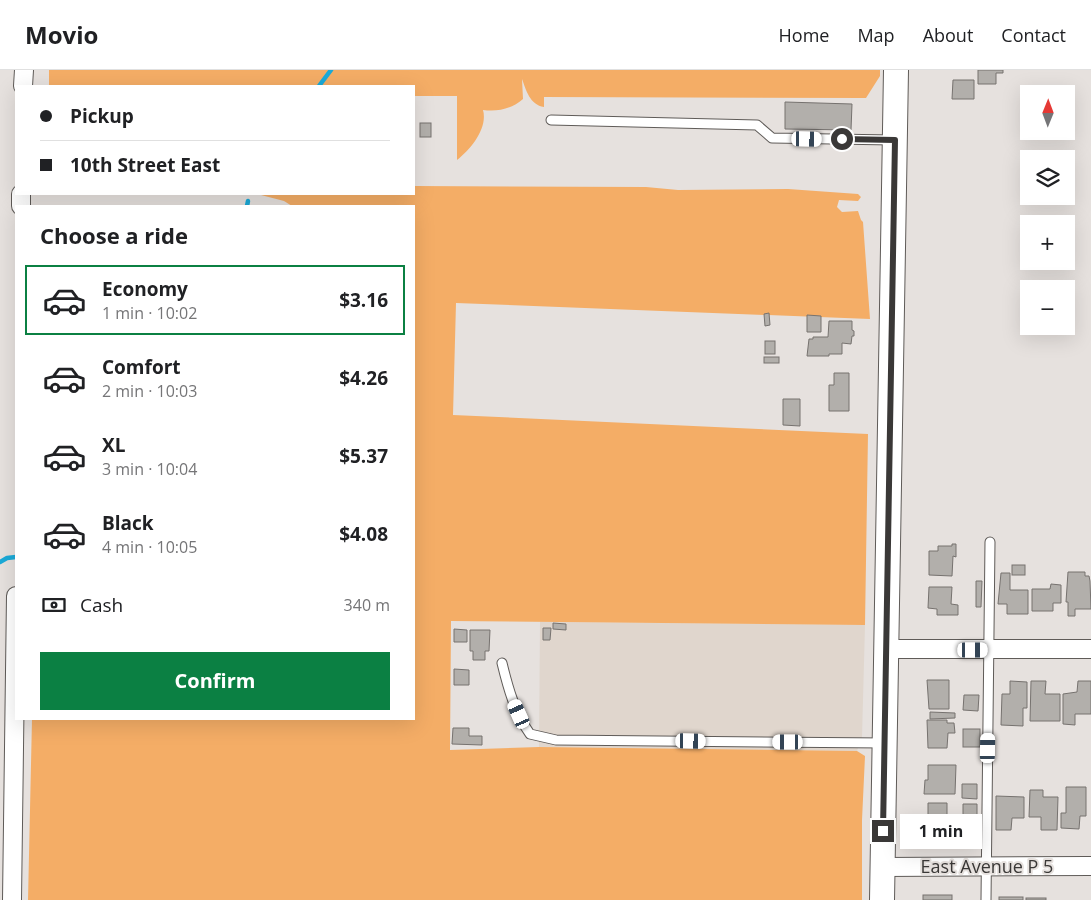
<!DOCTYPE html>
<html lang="en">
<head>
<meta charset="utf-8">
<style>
	:root { --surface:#fff; --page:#f2f2f2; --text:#202124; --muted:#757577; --line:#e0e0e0; --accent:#0b8043 }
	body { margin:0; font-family:"Open Sans",sans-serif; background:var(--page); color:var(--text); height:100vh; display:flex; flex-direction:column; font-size:19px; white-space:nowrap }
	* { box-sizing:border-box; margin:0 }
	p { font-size:16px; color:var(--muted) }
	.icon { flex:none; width:28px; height:28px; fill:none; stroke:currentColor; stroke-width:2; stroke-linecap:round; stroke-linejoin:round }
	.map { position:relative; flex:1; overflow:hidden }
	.sheet { position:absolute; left:15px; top:135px; width:400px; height:515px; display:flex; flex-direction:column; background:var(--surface); border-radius:0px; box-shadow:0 5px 20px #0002 }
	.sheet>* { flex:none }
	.guide { position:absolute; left:15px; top:15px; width:400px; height:110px; border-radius:0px; box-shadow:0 5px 20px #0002; display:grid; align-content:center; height:110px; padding:0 25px; background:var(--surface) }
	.needle { width:32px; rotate:1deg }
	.buttons { position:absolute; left:1020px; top:15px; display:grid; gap:10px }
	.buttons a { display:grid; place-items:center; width:55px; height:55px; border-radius:0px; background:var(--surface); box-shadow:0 5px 20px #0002; font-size:25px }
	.end { position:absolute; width:22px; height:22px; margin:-11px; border:6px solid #3a3837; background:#fff; box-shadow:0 0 0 2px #fff }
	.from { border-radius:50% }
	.bubble { position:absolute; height:35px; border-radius:0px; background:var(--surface); box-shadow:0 5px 20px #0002; font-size:16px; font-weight:700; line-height:35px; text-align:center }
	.car { position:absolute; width:15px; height:30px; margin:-15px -8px; border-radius:6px; box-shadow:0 0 4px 1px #0007; background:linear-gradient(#fff 24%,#345 0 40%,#fff 0 76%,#345 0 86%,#fff 0) }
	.guide b { display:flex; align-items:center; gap:18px; height:48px; font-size:19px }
	.guide b+b { border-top:1px solid var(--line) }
	.guide i { width:12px; height:12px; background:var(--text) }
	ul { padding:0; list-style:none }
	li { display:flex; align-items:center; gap:15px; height:70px; margin:0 10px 8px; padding:0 15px; border:2px solid transparent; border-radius:0px }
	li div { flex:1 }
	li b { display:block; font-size:19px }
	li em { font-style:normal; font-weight:700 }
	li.on { border-color:var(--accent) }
	li>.icon { width:45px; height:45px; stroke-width:1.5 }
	h2 { padding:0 25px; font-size:22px; line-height:60px }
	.pay { display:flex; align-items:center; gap:12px; height:55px; padding:0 25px; font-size:19px }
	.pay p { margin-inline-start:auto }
	.primary-button { display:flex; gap:10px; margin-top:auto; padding:10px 25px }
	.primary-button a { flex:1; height:58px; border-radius:0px; background:var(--accent); color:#fff; font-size:20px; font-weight:700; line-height:58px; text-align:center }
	header { display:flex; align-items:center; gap:30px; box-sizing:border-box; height:70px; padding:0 25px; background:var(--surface); border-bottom:1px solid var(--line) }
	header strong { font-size:24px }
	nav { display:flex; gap:28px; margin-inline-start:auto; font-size:18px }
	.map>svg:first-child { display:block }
</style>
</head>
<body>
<header>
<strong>Movio</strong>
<nav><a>Home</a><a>Map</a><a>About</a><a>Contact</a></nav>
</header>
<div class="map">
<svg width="1091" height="830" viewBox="0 0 1091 830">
	<rect width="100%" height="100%" fill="#e6e1de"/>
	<polygon fill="#e0d6cd" points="540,552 865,555 862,667 857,681 539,677"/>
	<g fill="#f4ad66">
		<path d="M49,0H880V6L866,28L544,27V37C530,35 526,20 522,9L523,29C512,39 497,42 483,40C488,58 471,79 457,90V26H414V16H49Z"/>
		<polygon points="414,116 646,117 678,120 788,119 858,124 861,127 858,131 839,130 837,137 842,142 858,141 861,150 863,152 870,249 456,233 453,345 868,364 865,555 451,551 450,680 539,677 857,681 865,686 862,750 862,830 28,830 32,649 414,649 414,136 292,136 284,131 261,125 117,124 414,124"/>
	</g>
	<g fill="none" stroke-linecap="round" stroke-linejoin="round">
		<g stroke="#1baad8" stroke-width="4.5">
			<polyline points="319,16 331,0"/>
			<polyline points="247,136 248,131"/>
			<polyline points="0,492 7,488 16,487"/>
		</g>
	</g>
	<g fill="#b2afab" stroke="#76726f">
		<polygon points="978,0 1003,0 1003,3 996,3 996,14 978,14"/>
		<polygon points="953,10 974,10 974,29 952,29"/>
		<polygon points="785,32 852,34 851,60 785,59"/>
		<rect x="420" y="53" width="11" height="14"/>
		<polygon points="769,243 770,255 765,256 764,244"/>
		<polygon points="807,245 821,246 821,262 807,262"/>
		<polygon points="829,251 852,251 852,260 854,261 854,266 852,266 851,274 842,273 842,284 829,284 829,286 807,286 809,269 813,269 813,267 828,267"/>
		<rect x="765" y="271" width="10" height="13"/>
		<rect x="764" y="287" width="15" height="6"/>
		<polygon points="834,303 849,303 849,341 829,341 829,315 834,315"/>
		<polygon points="783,329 800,329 800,356 783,355"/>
		<polygon points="952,474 956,474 956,487 953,486 952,506 929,505 929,481 938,481 938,476 952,476"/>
		<rect x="1012" y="495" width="13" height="10"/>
		<polygon points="1068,502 1085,502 1085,506 1089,506 1090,511 1091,539 1075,539 1075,546 1068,546 1068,532 1066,532"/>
		<polygon points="1001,503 1010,503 1010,520 1028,520 1028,544 1007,544 1007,534 998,534"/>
		<polygon points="976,511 982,511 981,537 976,537"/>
		<polygon points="1051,514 1061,515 1061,533 1053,533 1053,541 1032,541 1032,519 1050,519"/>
		<polygon points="929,517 952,517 951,534 958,535 958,545 937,545 937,539 928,538"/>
		<polygon points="553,553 566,554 566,560 553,559"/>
		<polygon points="543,558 551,558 550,570 543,570"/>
		<polygon points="454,559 467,560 467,572 454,572"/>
		<polygon points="470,560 490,560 489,581 485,581 485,590 473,590 473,581 470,581"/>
		<polygon points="454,599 469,600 469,615 454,615"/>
		<polygon points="927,610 949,610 949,639 929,639"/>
		<polygon points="1010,611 1027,612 1027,638 1023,638 1023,656 1001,655 1002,624 1010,624"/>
		<polygon points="1031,611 1046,611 1045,624 1060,624 1060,651 1030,651"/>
		<polygon points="1078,611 1091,611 1091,644 1075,644 1075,655 1063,654 1063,624 1077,622"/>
		<polygon points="964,625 979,625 978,641 963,640"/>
		<polygon points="930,642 955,643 955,648 930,649"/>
		<polygon points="927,650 947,650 947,653 954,653 955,663 948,663 947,678 928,678"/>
		<polygon points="453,658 469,658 469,666 482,666 482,675 452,674"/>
		<rect x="963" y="659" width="17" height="18"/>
		<polygon points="928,695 956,695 955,724 924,724 925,710 928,710"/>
		<polygon points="962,714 977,714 977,729 962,728"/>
		<polygon points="1066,717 1086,717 1086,746 1080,746 1079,759 1061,758 1061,743 1066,743"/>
		<polygon points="1030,720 1043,720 1043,727 1058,727 1057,760 1041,760 1041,747 1029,747"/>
		<polygon points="996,726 1024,727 1024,748 1012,748 1011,760 996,760"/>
		<polygon points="928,733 947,733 947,762 926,761 926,749 928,749"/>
		<polygon points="963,734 977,734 977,749 963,748"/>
		<rect x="923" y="825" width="29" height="5"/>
		<rect x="999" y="827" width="24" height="3"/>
		<rect x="1026" y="828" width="20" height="2"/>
	</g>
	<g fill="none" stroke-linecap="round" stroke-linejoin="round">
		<g stroke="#5f5b58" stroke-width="11">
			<g id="lane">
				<polyline points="551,50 757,55 772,68 893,70"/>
				<path d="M502,593C508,618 515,643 530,664L556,670L885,673"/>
				<polyline points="986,830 990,472"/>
			</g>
		</g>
		<g stroke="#5f5b58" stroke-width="20">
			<g id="street">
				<polyline points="23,16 24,0"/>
				<polyline points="21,136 21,124"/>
				<polyline points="887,579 1091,579"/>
				<polyline points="882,797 1091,796"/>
				<polyline points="12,830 16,526"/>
			</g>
		</g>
		<g stroke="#5f5b58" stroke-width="26">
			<polyline id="secondary" points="882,830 896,0"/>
		</g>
		<use href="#lane" stroke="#fff" stroke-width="9"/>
		<use href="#street" stroke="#fff" stroke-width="18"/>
		<use href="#secondary" stroke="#fff" stroke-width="24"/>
	</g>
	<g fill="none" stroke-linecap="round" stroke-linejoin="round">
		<polyline stroke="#3a3837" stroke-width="6" points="842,69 895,70 883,761"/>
	</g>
	<g text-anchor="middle" stroke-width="4" stroke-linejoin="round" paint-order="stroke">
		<g font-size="18" fill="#3a3837" stroke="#e6e1de">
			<text x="987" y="803">East Avenue P 5</text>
		</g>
	</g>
</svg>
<div class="buttons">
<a><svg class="needle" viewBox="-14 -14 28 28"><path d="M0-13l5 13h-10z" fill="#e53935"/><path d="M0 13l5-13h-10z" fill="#757577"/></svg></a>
<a><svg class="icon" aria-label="layers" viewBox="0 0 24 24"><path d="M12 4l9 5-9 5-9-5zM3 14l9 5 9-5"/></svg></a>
<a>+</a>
<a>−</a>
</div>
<i class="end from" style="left:842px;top:69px"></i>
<i class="end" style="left:883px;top:761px"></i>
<div class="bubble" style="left:900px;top:744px;width:82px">1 min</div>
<i class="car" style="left:807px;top:69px;rotate:91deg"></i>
<i class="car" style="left:973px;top:580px;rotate:90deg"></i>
<i class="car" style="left:519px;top:644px;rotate:336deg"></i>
<i class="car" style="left:691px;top:671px;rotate:91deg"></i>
<i class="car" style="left:788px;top:672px;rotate:270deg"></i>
<i class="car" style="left:988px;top:678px;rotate:1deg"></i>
<div class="guide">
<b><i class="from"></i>Pickup</b>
<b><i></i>10th Street East</b>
</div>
<section class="sheet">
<h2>Choose a ride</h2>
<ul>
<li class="on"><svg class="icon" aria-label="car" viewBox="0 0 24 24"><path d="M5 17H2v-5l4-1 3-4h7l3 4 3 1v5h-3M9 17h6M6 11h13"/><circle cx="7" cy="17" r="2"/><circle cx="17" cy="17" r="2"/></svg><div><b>Economy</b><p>1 min · 10:02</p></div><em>$3.16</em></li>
<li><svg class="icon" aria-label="car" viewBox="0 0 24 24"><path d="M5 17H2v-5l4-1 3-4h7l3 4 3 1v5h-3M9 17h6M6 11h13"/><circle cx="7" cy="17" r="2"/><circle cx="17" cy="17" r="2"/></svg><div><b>Comfort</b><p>2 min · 10:03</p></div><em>$4.26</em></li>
<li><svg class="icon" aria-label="car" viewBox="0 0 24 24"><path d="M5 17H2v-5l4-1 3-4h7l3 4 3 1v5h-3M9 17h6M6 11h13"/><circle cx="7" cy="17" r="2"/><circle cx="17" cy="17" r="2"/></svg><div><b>XL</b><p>3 min · 10:04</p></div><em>$5.37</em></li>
<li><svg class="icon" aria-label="car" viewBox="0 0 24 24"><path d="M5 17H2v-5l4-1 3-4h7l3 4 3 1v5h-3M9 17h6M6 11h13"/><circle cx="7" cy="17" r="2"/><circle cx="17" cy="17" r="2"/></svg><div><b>Black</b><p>4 min · 10:05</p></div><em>$4.08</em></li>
</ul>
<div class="pay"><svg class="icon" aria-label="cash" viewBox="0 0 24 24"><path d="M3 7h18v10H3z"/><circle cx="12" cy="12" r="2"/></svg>Cash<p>340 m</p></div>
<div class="primary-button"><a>Confirm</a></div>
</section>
</div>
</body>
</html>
